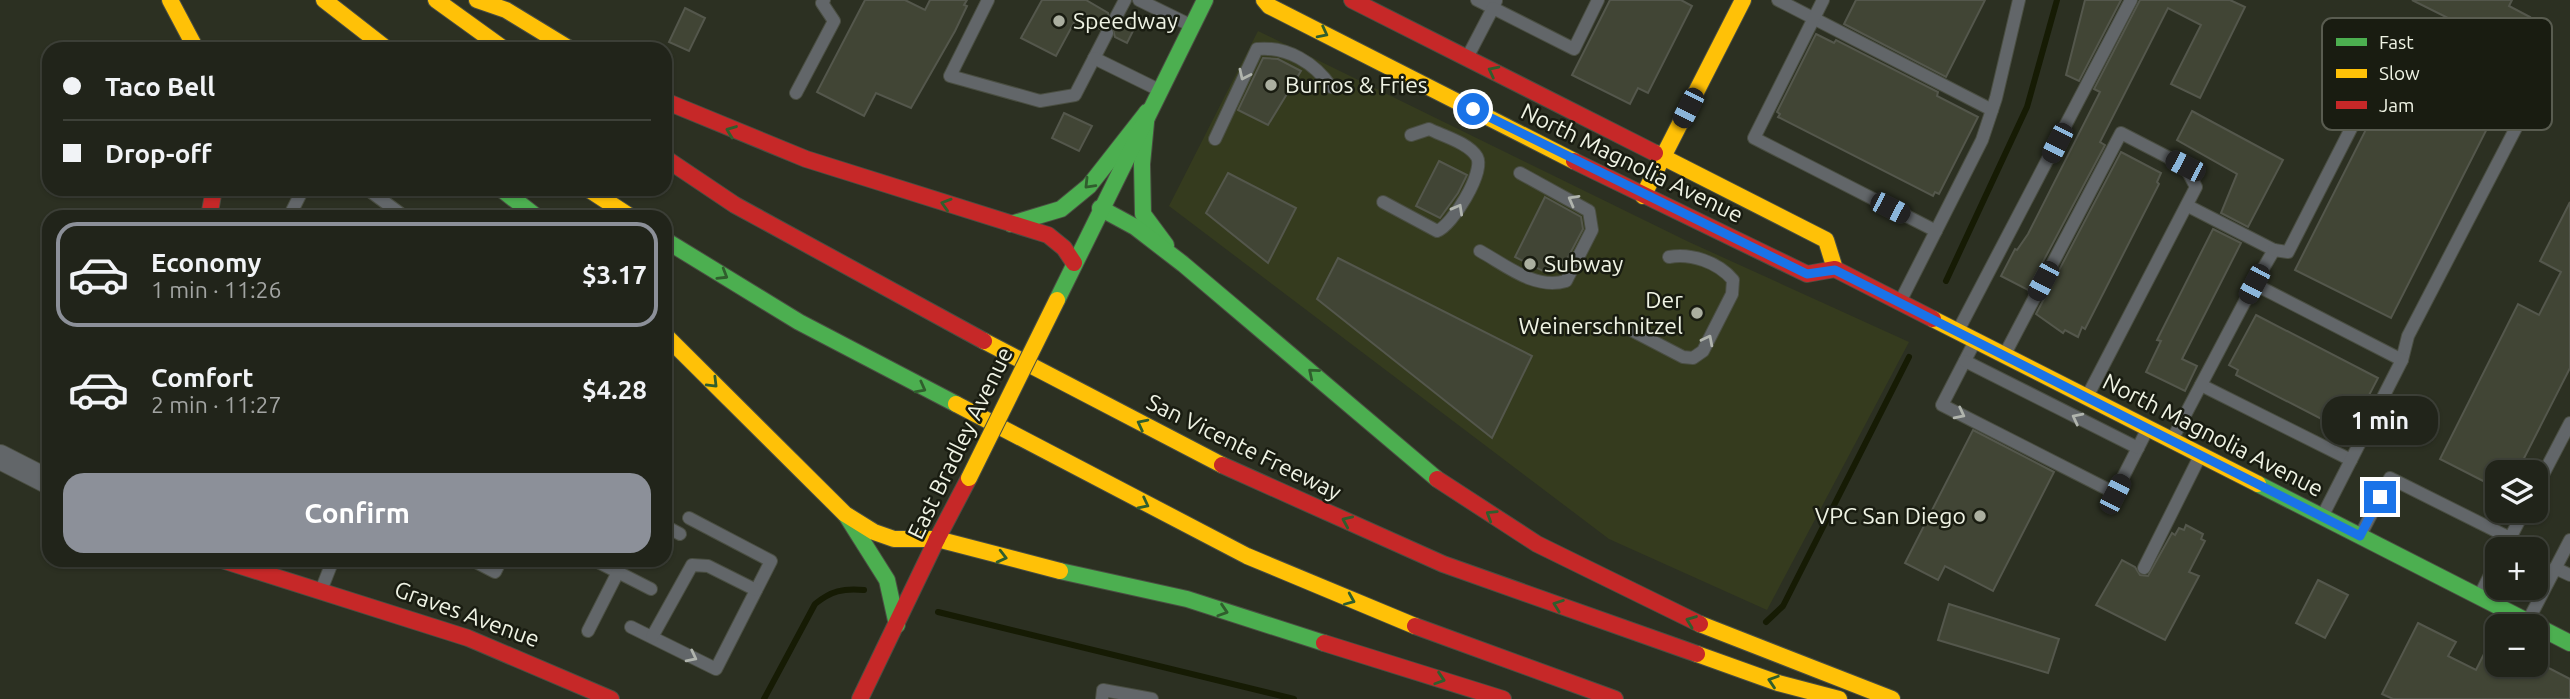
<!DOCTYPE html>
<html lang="en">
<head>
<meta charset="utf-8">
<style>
	:root { --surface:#21241a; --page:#2d3027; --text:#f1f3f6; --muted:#a2a4a2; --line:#3e4139; --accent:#8c9099 }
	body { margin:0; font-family:Ubuntu,sans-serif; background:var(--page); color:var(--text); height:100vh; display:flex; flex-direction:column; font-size:26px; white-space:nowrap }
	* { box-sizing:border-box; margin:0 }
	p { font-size:23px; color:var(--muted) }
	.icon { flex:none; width:38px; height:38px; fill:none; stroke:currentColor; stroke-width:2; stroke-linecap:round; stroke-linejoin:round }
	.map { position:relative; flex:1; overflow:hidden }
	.panel { position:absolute; left:42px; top:210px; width:630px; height:357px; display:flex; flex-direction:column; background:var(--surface); border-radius:21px; box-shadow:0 2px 5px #0004,0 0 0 2px var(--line) }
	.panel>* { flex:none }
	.banner { position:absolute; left:42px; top:42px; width:630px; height:154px; border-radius:21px; box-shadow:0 2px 5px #0004,0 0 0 2px var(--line); display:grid; align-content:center; height:154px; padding:0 21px; background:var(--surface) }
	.fabs { position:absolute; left:2485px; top:460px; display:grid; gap:14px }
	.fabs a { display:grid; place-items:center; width:63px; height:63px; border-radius:14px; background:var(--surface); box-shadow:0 2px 5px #0004,0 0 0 2px var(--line); font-size:35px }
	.end { position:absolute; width:32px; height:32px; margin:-16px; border:9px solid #1a73e8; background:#fff; box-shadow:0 0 0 4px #fff }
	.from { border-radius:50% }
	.bubble { position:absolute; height:49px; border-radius:21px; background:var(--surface); box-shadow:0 2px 5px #0004,0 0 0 2px var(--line); font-size:23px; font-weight:600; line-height:49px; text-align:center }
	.car { position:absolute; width:21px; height:42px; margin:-21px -10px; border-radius:9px; box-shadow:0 0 5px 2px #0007; background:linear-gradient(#222 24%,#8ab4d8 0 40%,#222 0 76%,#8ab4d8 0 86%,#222 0) }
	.banner b { display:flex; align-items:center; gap:24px; height:66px; font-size:26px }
	.banner b+b { border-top:2px solid var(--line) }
	.banner i { width:18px; height:18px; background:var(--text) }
	ul { padding:12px 0 0; list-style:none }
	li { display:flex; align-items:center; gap:21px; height:105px; margin:0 14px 10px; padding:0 7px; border:4px solid transparent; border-radius:21px }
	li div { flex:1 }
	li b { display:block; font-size:26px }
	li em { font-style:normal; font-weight:600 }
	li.on { border-color:var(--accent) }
	li>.icon { width:63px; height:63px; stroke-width:1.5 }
	.button { display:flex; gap:14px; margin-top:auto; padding:14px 21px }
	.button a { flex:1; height:80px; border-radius:21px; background:var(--accent); color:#fff; font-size:28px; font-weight:600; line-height:80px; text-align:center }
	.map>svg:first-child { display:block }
</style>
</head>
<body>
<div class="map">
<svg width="2570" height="699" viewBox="0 0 2570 699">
	<rect width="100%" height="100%" fill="#2c3022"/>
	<polygon fill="#353b1e" points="1258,31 1689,242 1909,342 1767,610 1609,539 1169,206"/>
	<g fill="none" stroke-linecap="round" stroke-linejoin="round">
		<g stroke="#161b04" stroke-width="6">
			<polyline points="1946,281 2027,107 2057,0"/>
			<polyline points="938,612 1294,699"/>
			<polyline points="1766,622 1783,606 1909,357"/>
			<path d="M764,699L815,604C831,591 843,588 864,590"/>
		</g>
	</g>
	<g fill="#414535" stroke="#54574c" stroke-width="2">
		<polygon points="865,0 905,0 925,10 930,0 967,0 964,5 967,6 955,31 911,108 876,93 864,116 817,92"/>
		<polygon points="1042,0 1086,0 1108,13 1111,24 1117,26 1124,21 1135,27 1127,43 1115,37 1112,26 1106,24 1100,29 1077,17 1056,56 1021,38"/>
		<polygon points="1610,0 1681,0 1692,6 1648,93 1638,88 1630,104 1572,75"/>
		<polygon points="1856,0 1985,0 1946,77 1844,24"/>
		<polygon points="2085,0 2121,0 2079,81 2066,75"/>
		<polygon points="2140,0 2230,0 2245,7 2200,98 2171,84 2201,25 2168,8 2100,142 2105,145 2028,290 2001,276 2015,249 2017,250 2028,234 2100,92 2094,89"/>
		<polygon points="2412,0 2512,0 2509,6 2530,17 2527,23 2531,24 2522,41 2498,29 2492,40"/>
		<polygon points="685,8 705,18 689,51 669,42"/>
		<polygon points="1816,34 1834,43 1836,40 1938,92 1937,96 1978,117 1939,194 1935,192 1933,196 1778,117 1780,114 1777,112"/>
		<polygon points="1263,58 1278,59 1301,71 1268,125 1238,110"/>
		<polygon points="2402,58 2498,107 2391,318 2295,270"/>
		<polygon points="2192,111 2283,160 2248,227 2221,213 2237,174 2177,140"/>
		<polygon points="1064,113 1092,126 1079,151 1052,138"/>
		<polygon points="2121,152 2161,173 2157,182 2159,184 2085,329 2082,327 2078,337 2065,330 2063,333 2036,314"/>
		<polygon points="1439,161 1467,175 1458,193 1440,218 1416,206"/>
		<polygon points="1228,173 1296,208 1268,263 1206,213"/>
		<polygon points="1545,197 1581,217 1583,229 1564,265 1549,269 1547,273 1515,257"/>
		<polygon points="2570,202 2570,368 2517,472 2497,472 2497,488 2440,459 2518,304 2539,315 2561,272 2540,261"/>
		<polygon points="2213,229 2241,243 2182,359 2197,366 2185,391 2146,372 2161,341 2157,340"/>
		<polygon points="1338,258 1532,356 1492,438 1317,299"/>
		<polygon points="2256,315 2378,378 2352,428 2341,422 2339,428 2236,375 2238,370 2229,365"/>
		<polygon points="1973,430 2054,472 1993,591 1945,566 1938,580 1905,563"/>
		<polygon points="2186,525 2203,534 2201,539 2205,541 2189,572 2199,576 2165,640 2096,605 2122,560 2135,567 2140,575 2148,576 2172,533 2175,535 2179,528 2184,530"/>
		<polygon points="2318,580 2348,595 2325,638 2296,623"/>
		<polygon points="1949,604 2059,639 2048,673 1938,640"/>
		<polygon points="2418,623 2456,642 2448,656 2476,670 2496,630 2497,665 2543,665 2570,679 2570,699 2393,699 2382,694"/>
	</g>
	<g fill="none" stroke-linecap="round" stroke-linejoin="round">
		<g stroke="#4a4e42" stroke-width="14">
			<g id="lane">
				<polyline points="988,0 950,76 1040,101 1075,95 1107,33"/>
				<polyline points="1139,0 1188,24"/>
				<polyline points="1477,0 1493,8 1496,1"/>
				<polyline points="1778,0 1992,110"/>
				<polyline points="1823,0 1754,138 1936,231"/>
				<polyline points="1116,17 1125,0"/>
				<polyline points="1468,56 1493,8 1574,49 1598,0"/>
				<polyline points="1094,58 1157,89"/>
				<polyline points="796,93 834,21 822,3 824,0"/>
				<path d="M1215,139L1257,49C1287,46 1315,63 1331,87"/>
				<polyline points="367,189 405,217"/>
				<path d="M1383,202L1437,231C1452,226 1485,172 1477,157C1469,143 1443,136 1429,129L1411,135"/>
				<polyline points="2188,206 2274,250 2254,284"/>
				<polyline points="289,217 303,189"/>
				<path d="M2274,250L2288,252L2388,56C2399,42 2407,39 2424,43L2533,95L2408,336L2402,360"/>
				<path d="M1480,251C1507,266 1535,290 1566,281L1592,230L1589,211L1520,173"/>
				<polyline points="1902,298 1982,140 1996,98 2019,0"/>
				<polyline points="1960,327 2131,0"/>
				<path d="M1631,330L1683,357L1693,358L1703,351L1732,294L1733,280C1718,262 1691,253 1669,257"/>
				<polyline points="1974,343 1942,405 2115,493 2146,432"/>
				<polyline points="2006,352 2121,133 2185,166 2196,187 2089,393"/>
				<polyline points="1965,361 2138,448"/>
				<polyline points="2201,385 2351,460"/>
				<polyline points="2174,436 2254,284 2402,360 2324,513"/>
				<polyline points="2536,488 2570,423"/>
				<polyline points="665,526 680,534"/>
				<polyline points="2362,532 2390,478 2510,538"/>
				<polyline points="2504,550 2524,511"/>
				<polyline points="472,560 495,572 501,560"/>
				<polyline points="594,560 651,589"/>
				<polyline points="2144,568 2199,458"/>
				<polyline points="2555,568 2570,575"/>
				<polyline points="322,588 333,560"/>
				<polyline points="2481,593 2497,561"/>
				<polyline points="2530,617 2570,540"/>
				<polyline points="631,627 716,669 771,561 689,518"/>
				<polyline points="588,631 618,572"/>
				<polyline points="652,637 692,565 708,566 756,590"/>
				<polyline points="1102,699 1103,690 1152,699"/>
			</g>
		</g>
		<g stroke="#4a4e42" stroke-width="26">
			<polyline id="street" points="0,457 49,482"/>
		</g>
		<g stroke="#4a4e42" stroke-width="18">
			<g id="fast">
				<polyline points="1147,112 1142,164 1143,214 1166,245"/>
				<polyline points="501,189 537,217"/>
				<polyline points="1100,208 1135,227 1183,264 1437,479"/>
				<polyline points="1011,224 1061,209 1089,186 1147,112"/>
				<polyline points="665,240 799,322 956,404"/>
				<polyline points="1057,300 1205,0"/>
				<polyline points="2258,484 2570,643"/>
				<polyline points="846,515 887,580 897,625"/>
				<polyline points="1060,571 1187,599 1324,643"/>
			</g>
		</g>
		<g stroke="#4a4e42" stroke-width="18">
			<g id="slow">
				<polyline points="170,0 196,49"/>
				<polyline points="324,0 387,49"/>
				<polyline points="436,0 504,49"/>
				<polyline points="477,0 506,10 570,49"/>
				<polyline points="1264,0 1269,6 1574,161"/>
				<polyline points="1655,153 1826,240 1835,269"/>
				<polyline points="588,189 631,217"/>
				<polyline points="1643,196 1743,0"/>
				<polyline points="1933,319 2258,484"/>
				<polyline points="665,335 845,514 874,532 894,539 937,539 1060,571"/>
				<polyline points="984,341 1222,465"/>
				<polyline points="956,404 1247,556 1415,626"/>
				<polyline points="1700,624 1892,699"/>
				<polyline points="1697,654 1778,683 1839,699"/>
			</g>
		</g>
		<g stroke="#4a4e42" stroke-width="18">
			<g id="jam">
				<polyline points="1352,0 1655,153"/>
				<polyline points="665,101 806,159 1048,235 1064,248 1074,263"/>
				<polyline points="665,158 735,205 984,341"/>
				<polyline points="1574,161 1807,274 1835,269 1933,319"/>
				<polyline points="209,217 214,189"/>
				<polyline points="1222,465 1443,564 1697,654"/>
				<polyline points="1437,479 1537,544 1700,624"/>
				<polyline points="937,539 969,478"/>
				<polyline points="222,560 468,638 611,699"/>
				<polyline points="1415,626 1615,699"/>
				<polyline points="1324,643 1503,699"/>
				<polyline points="860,699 937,539"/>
			</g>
		</g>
		<use href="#lane" stroke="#626669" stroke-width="12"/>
		<use href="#street" stroke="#626669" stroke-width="24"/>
		<use href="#fast" stroke="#4caf50" stroke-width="16"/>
		<use href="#slow" stroke="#ffc107" stroke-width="16"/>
		<use href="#jam" stroke="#c62828" stroke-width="16"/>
		<g stroke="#4a4e42" stroke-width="18" stroke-linecap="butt">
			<polyline id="slow-bridge" points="969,478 1057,300"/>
		</g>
		<use href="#slow-bridge" stroke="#ffc107" stroke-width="16"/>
	</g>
	<defs><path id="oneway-chevron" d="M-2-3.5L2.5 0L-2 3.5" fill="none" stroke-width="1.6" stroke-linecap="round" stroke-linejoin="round" transform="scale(1.75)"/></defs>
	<g stroke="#305e2d">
		<use href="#oneway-chevron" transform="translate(1323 33) rotate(27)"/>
		<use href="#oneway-chevron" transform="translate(1493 71) rotate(-153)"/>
		<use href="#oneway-chevron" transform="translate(731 131) rotate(-159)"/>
		<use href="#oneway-chevron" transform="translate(1089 184) rotate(134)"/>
		<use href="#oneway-chevron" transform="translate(946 204) rotate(-163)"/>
		<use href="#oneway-chevron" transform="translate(723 275) rotate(31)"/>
		<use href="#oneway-chevron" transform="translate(1313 373) rotate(-140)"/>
		<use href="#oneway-chevron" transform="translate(713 383) rotate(45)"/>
		<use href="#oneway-chevron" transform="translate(921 388) rotate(28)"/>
		<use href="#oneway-chevron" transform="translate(1142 424) rotate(-153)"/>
		<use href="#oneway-chevron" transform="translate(1144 504) rotate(27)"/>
		<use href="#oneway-chevron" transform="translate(1491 515) rotate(-148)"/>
		<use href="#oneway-chevron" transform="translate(1347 521) rotate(-156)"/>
		<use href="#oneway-chevron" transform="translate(1002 557) rotate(14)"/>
		<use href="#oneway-chevron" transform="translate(1350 600) rotate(23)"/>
		<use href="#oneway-chevron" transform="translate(1558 605) rotate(-160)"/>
		<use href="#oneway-chevron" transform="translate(1223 611) rotate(18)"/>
		<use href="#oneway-chevron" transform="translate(1691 621) rotate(-159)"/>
		<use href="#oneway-chevron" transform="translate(1440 679) rotate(18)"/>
		<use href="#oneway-chevron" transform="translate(1773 681) rotate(-162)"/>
	</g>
	<g stroke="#b0b4ad">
		<use href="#oneway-chevron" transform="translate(1244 75) rotate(115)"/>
		<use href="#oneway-chevron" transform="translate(1573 200) rotate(-151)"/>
		<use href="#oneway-chevron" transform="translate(1458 209) rotate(-61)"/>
		<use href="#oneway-chevron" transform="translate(1708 340) rotate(-63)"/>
		<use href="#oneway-chevron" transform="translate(1960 414) rotate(27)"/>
		<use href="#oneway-chevron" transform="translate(2077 418) rotate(-153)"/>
		<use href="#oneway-chevron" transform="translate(692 657) rotate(27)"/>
	</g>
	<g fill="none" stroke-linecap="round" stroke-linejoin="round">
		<polyline stroke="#1a73e8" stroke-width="9" points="1473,109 1807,274 1835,270 2360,536 2380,497"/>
	</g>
	<g fill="#abafa0" stroke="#191c11" stroke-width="2.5">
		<circle cx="1059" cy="21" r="7"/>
		<circle cx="1271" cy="85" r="7"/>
		<circle cx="1530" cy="264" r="7"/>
		<circle cx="1697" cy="313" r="7"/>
		<circle cx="1980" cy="516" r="7"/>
	</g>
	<g text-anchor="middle" stroke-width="5" stroke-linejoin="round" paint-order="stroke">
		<g font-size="23" fill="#eff3e4" stroke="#191c11" text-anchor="start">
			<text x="1073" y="29">Speedway</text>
			<text x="1285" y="93">Burros &amp; Fries</text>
			<text x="1544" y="272">Subway</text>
			<text x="1683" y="308" text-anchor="end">Der<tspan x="1683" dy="26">Weinerschnitzel</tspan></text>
			<text x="1966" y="524" text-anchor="end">VPC San Diego</text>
		</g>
		<g font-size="23" fill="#eff3e4" stroke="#191c11">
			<text transform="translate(1632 163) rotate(26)" y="8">North Magnolia Avenue</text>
			<text transform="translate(2213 435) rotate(27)" y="8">North Magnolia Avenue</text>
			<text transform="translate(960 443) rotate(-64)" y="8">East Bradley Avenue</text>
			<text transform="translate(1244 447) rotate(26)" y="8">San Vicente Freeway</text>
			<text transform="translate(467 614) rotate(20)" y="8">Graves Avenue</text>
		</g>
	</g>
	<rect x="2322" y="18" width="230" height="112" rx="10" fill="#191c11" stroke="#595c50" stroke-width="2"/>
	<rect x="2336" y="38" width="31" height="8" fill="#4caf50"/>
	<rect x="2336" y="69" width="31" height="9" fill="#ffc107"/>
	<rect x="2336" y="101" width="31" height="8" fill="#c62828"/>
	<g font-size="19" fill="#eff3e4">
		<text x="2379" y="49">Fast</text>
		<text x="2379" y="80">Slow</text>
		<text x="2379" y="112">Jam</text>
	</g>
</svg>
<div class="fabs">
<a><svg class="icon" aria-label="layers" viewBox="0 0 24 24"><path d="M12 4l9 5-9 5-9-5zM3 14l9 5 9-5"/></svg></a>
<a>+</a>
<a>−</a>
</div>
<i class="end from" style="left:1473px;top:109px"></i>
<i class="end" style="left:2380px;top:497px"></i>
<div class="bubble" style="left:2322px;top:396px;width:116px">1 min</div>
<i class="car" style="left:1688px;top:108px;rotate:207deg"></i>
<i class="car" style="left:2057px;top:143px;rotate:207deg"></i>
<i class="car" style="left:2185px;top:166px;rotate:297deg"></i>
<i class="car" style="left:1890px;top:208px;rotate:117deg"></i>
<i class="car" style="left:2043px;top:281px;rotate:208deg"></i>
<i class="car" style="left:2254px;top:284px;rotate:208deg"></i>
<i class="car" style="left:2115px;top:494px;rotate:27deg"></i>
<div class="banner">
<b><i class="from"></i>Taco Bell</b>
<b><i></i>Drop-off</b>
</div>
<section class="panel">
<ul>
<li class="on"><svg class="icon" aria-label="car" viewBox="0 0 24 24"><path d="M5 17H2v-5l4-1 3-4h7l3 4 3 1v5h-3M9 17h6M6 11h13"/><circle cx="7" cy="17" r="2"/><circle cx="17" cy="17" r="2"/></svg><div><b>Economy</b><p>1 min · 11:26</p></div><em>$3.17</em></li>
<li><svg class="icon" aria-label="car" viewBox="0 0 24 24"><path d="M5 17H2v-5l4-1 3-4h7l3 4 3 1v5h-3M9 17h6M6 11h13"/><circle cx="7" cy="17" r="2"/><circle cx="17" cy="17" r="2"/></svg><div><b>Comfort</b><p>2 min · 11:27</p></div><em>$4.28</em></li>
</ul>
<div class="button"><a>Confirm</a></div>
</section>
</div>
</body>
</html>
